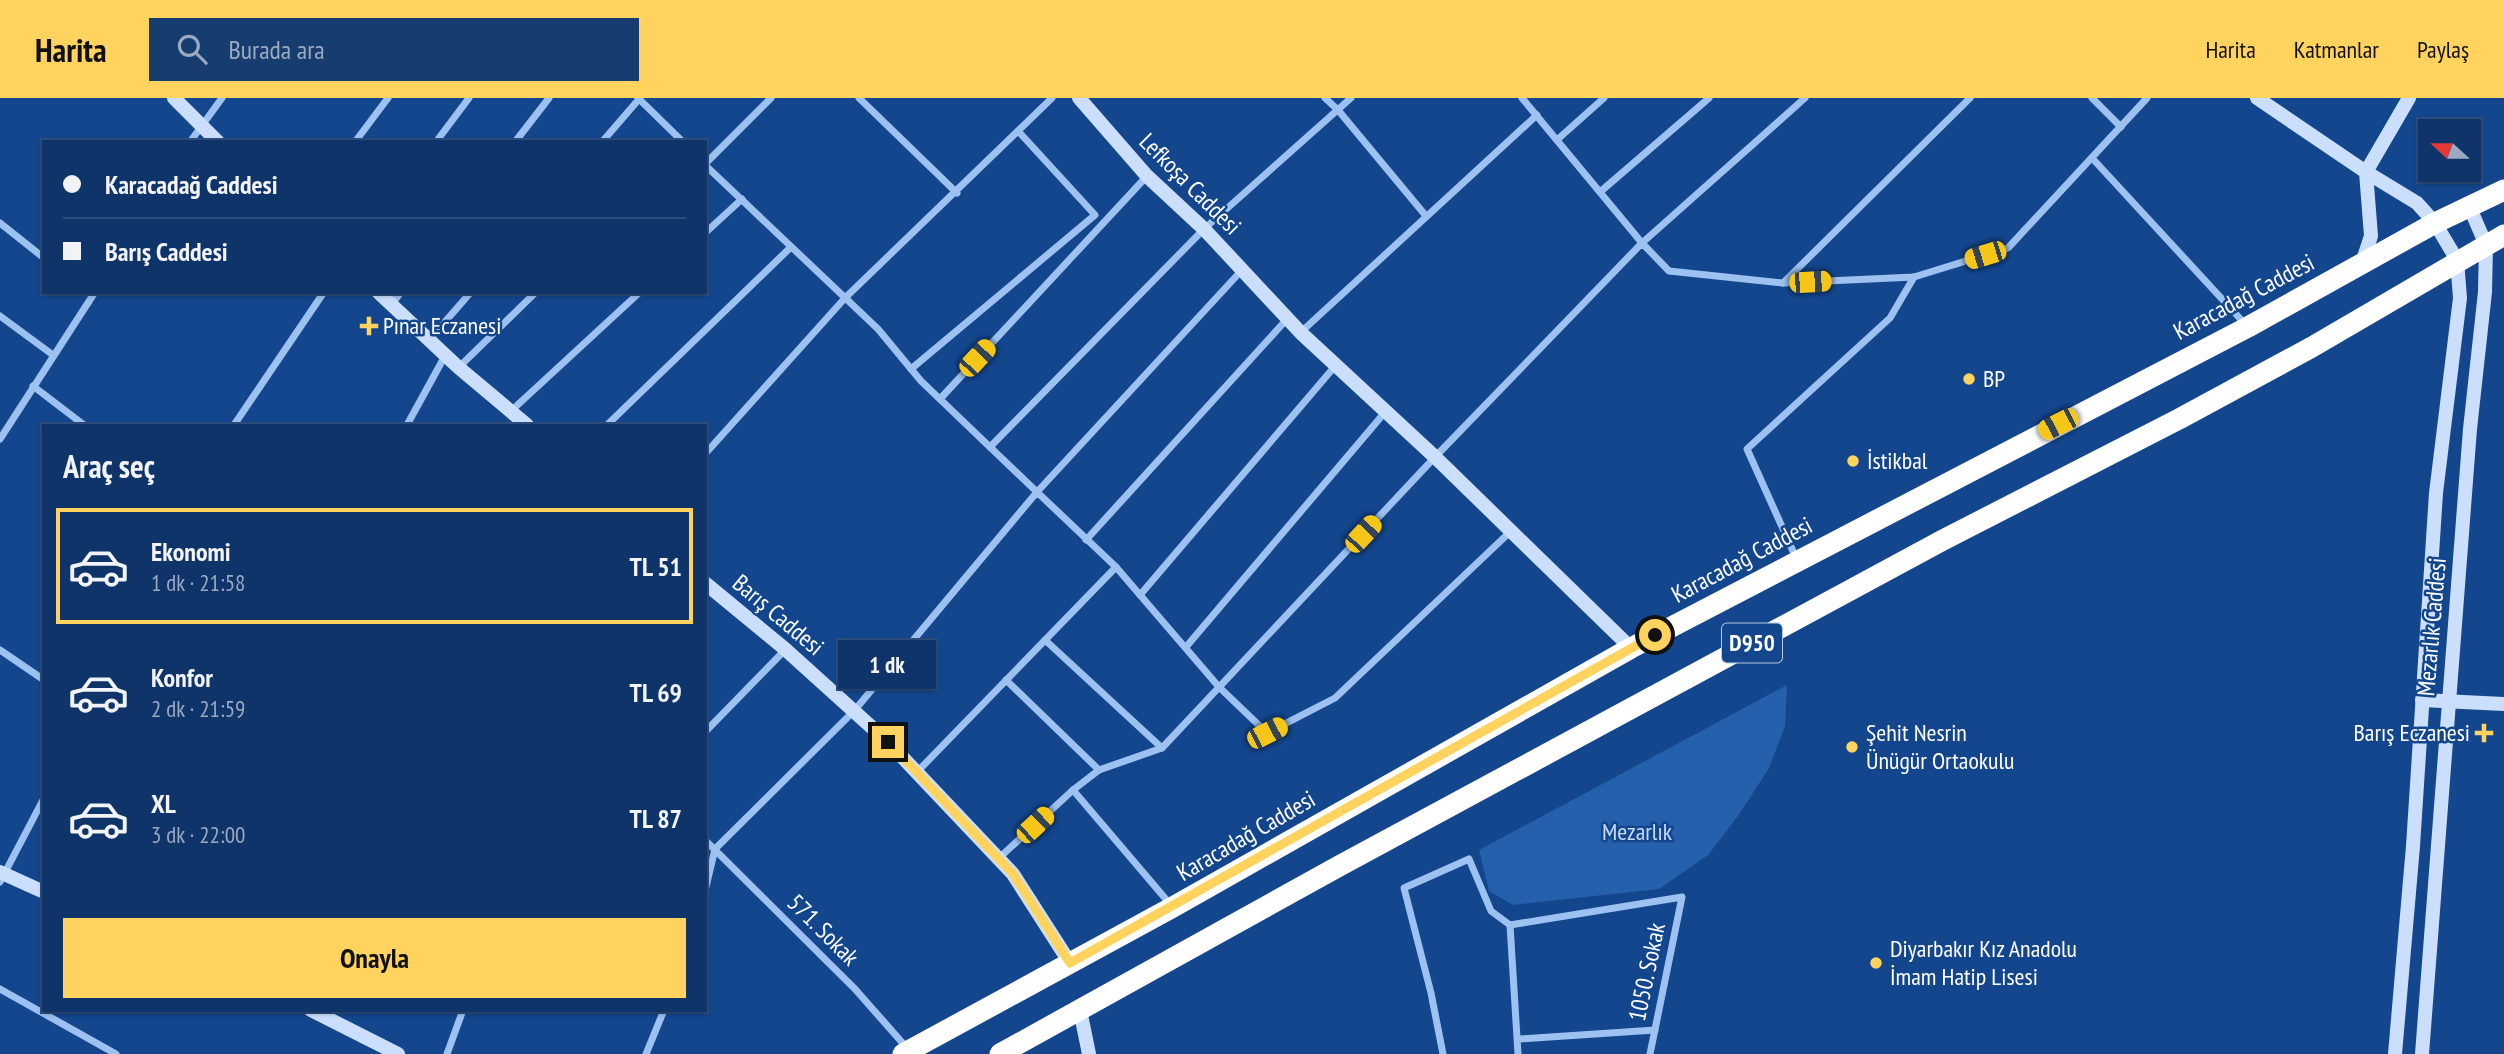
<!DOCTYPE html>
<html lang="tr">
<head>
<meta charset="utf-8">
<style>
	:root { --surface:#0e346a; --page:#173c70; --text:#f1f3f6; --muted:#9baac1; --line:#2e4f7e; --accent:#ffd35d }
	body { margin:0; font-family:"PT Sans Narrow",sans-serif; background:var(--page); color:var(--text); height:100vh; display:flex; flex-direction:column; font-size:26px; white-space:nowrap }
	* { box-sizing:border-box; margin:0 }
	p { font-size:23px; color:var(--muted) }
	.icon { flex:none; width:38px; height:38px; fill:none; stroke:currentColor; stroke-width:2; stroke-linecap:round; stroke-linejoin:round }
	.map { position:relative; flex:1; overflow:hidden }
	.details { position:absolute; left:42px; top:326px; width:665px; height:588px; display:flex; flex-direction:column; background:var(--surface); border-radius:0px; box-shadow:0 2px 5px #0004,0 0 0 2px var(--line) }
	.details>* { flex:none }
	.hud { position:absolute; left:42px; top:42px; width:665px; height:154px; border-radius:0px; box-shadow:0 2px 5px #0004,0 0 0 2px var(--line); display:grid; align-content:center; height:154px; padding:0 21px; background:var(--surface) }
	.needle { width:46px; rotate:291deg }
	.fabs { position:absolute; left:2418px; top:21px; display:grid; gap:14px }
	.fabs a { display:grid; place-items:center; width:63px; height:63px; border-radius:0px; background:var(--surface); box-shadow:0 2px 5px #0004,0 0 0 2px var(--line); font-size:35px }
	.end { position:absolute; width:32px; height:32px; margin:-16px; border:9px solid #ffd35d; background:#111; box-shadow:0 0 0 4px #111 }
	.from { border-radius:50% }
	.bubble { position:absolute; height:49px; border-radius:0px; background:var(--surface); box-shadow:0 2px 5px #0004,0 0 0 2px var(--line); font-size:23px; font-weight:600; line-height:49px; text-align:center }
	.car { position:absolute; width:21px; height:42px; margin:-21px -10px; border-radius:9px; box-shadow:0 0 5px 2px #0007; background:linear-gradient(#f5c518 24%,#345 0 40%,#f5c518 0 76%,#345 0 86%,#f5c518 0) }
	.hud b { display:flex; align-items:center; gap:24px; height:66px; font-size:26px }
	.hud b+b { border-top:2px solid var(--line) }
	.hud i { width:18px; height:18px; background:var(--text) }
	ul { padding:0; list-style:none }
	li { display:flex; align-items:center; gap:21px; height:116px; margin:0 14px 10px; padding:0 7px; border:4px solid transparent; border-radius:0px }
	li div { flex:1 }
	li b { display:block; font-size:26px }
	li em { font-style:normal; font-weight:600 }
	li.active { border-color:var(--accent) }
	li>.icon { width:63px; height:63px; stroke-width:1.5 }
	h2 { padding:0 21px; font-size:32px; line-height:84px }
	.cta { display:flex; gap:14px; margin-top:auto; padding:14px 21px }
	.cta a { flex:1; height:80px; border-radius:0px; background:var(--accent); color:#111; font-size:28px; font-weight:600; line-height:80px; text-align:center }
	header { display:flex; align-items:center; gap:42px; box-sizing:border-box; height:98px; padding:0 35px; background:var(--accent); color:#111 }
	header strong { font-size:33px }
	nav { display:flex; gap:38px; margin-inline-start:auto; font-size:24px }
	.search { width:490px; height:63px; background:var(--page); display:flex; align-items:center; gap:18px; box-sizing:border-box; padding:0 24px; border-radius:0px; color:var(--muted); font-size:26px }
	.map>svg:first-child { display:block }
</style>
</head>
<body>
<header>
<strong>Harita</strong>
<div class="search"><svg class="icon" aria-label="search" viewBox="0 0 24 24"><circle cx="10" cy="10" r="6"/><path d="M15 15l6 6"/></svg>Burada ara</div>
<nav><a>Harita</a><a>Katmanlar</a><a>Paylaş</a></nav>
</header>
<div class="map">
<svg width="2504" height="956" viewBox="0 0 2504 956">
	<rect width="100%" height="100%" fill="#13468d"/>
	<polygon fill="#2560ad" points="1787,587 1785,628 1769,670 1738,718 1708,757 1659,791 1513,807 1489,793 1479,752"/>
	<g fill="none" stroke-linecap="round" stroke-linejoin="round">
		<g stroke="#9dc1f1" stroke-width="7">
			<polyline points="638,0 683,44"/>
			<polyline points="859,0 957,95"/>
			<polyline points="1325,0 1338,12 1426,118"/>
			<polyline points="1522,0 1642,145 1805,0"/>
			<polyline points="1970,0 1783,185 1914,179 2008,150 2147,0"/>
			<polyline points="2092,0 2121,29"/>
			<polyline points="1558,41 1604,0"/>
			<polyline points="190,44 222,0"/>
			<polyline points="355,44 388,0"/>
			<polyline points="436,44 469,0"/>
			<polyline points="515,44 549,0"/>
			<polyline points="602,44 640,0"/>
			<polyline points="2092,60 2246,227"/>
			<polyline points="705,66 771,0"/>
			<polyline points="705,67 878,231 921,283 1037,394 1242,172"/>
			<polyline points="1600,94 1709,0"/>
			<polyline points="0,125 44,160"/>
			<polyline points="705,135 742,101"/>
			<polyline points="391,207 401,194"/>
			<polyline points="0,218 53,257"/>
			<polyline points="1301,234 1537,17"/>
			<polyline points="430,241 471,194"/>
			<polyline points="459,269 536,194"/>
			<polyline points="911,271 1095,117 1019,34"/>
			<polyline points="33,288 84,327"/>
			<polyline points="940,301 1147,78"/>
			<polyline points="511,313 640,194"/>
			<polyline points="234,327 324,194"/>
			<polyline points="407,327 446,256"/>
			<polyline points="607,327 791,149"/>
			<polyline points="0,341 95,194"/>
			<polyline points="990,349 1204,131 1351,0"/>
			<polyline points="705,356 845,200 1052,0"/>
			<polyline points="1086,442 1288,220"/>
			<polyline points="1797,462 1747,351 1890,220 1914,179"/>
			<polyline points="1140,497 1336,267"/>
			<polyline points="1045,542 1162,650"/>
			<polyline points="1186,549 1386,313"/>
			<polyline points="0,552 44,582"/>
			<polyline points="1006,582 1099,672"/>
			<polyline points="705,634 785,552"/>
			<polyline points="917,674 1116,469"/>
			<polyline points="1073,692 1170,806"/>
			<polyline points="705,742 855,891 907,950"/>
			<polyline points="998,761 1073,692 1099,672 1162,650 1435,359 1642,145 1669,173 1783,185"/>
			<polyline points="0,784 44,700"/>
			<polyline points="705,793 715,751 854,613 1037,394 1116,469 1219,589 1267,635 1335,600 1511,433"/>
			<polyline points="1510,827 1518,956"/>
			<polyline points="0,891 116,956"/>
			<polyline points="1519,941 1655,932"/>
			<polyline points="447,956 463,912"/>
			<polyline points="646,956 664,912"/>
			<polyline points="1443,956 1431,895 1404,790 1469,761 1491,813 1510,827 1682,799 1650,956"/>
		</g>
		<g stroke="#cbdffc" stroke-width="14">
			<polyline points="174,0 218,44"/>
			<polyline points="1079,0 1147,78 1204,131 1301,235 1435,359 1631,550"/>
			<polyline points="2257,0 2366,74 2417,105 2435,125 2457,162 2460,200 2436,395 2413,748 2395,956"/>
			<polyline points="2366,74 2409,0"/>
			<polyline points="2362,165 2371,138 2366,74"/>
			<polyline points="378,194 458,269 527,327"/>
			<polyline points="705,485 785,551 888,644 1013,776 1070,865"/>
			<polyline points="2422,602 2504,606"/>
			<polyline points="0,774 44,794"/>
			<polyline points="311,912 398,956"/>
			<polyline points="1080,912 1089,956"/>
			<polyline points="2422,956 2470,331 2485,194 2486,147 2470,110"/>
		</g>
		<g stroke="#fff" stroke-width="21">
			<polyline points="903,956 1173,809 1631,550 2248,229 2435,125 2504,92"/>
			<polyline points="1000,956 1341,767 1943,442 2179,321 2312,249 2504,137"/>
		</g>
	</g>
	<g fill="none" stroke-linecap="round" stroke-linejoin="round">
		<polyline stroke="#ffd35d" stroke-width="9" points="888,644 1013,776 1070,865 1655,537"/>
	</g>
	<g fill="#ffd35d" stroke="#13468d" stroke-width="2.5">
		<path d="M365.5 217.5h7v7h7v7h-7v7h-7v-7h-7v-7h7z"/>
		<circle cx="1969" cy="281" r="7"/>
		<circle cx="1853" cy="363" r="7"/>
		<path d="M2480.5 624.5h7v7h7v7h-7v7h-7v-7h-7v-7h7z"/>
		<circle cx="1852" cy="649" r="7"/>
		<circle cx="1876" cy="865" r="7"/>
	</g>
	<g text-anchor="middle" stroke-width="5" stroke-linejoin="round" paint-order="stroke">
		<rect fill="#13468d" stroke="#b8c8dd" stroke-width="2" x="1722" y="525.5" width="60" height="39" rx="5"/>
		<g font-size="23" font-weight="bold" fill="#fff">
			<text x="1752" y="553">D950</text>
		</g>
		<g font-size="24" fill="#fff" stroke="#13468d">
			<text transform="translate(1190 86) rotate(45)" y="8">Lefkoşa Caddesi</text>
			<text transform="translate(2244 199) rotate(-28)" y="8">Karacadağ Caddesi</text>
			<text transform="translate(1742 462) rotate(-28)" y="8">Karacadağ Caddesi</text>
			<text transform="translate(778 517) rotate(40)" y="8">Barış Caddesi</text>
			<text transform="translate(2432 529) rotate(-85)" y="8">Mezarlık Caddesi</text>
			<text transform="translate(1246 738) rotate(-30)" y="8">Karacadağ Caddesi</text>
			<text transform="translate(823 832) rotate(45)" y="8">571. Sokak</text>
			<text transform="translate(1647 874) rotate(-78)" y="8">1050. Sokak</text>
		</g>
		<g font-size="24" fill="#fff" stroke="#13468d" text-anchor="start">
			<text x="383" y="236">Pınar Eczanesi</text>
			<text x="1983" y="289">BP</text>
			<text x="1867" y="371">İstikbal</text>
			<text x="1866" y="643">Şehit Nesrin<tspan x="1866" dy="28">Ünügür Ortaokulu</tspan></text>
			<text x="2470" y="643" text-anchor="end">Barış Eczanesi</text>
			<text x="1890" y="859">Diyarbakır Kız Anadolu<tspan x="1890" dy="28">İmam Hatip Lisesi</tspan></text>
		</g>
		<g font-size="24" fill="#c3dcfc" stroke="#13468d">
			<text x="1637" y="742">Mezarlık</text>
		</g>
	</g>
</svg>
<div class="fabs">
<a><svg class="needle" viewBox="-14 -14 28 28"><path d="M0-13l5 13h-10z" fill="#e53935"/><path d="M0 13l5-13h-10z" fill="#9baac1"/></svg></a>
</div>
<i class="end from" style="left:1655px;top:537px"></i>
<i class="end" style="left:888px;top:644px"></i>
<div class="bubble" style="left:838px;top:542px;width:98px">1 dk</div>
<i class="car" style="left:1985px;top:157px;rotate:253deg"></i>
<i class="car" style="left:1810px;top:184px;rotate:87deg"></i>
<i class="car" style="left:977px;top:260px;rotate:43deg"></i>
<i class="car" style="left:2058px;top:326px;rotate:243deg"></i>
<i class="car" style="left:1363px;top:436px;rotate:43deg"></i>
<i class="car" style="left:1267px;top:635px;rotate:63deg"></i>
<i class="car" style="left:1035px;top:727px;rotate:47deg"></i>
<div class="hud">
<b><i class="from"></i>Karacadağ Caddesi</b>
<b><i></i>Barış Caddesi</b>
</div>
<section class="details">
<h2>Araç seç</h2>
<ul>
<li class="active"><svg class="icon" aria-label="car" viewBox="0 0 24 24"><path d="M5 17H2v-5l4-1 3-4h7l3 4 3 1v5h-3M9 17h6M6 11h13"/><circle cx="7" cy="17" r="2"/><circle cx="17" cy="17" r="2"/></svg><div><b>Ekonomi</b><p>1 dk · 21:58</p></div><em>TL 51</em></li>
<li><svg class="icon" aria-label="car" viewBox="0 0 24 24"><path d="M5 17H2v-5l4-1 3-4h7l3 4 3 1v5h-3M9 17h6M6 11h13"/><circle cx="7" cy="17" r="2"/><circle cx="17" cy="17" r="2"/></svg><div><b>Konfor</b><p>2 dk · 21:59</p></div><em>TL 69</em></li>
<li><svg class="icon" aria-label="car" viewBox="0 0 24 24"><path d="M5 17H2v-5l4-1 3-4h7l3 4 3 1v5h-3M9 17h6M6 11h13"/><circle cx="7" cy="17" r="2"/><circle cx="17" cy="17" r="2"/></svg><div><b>XL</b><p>3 dk · 22:00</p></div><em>TL 87</em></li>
</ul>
<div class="cta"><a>Onayla</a></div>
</section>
</div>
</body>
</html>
